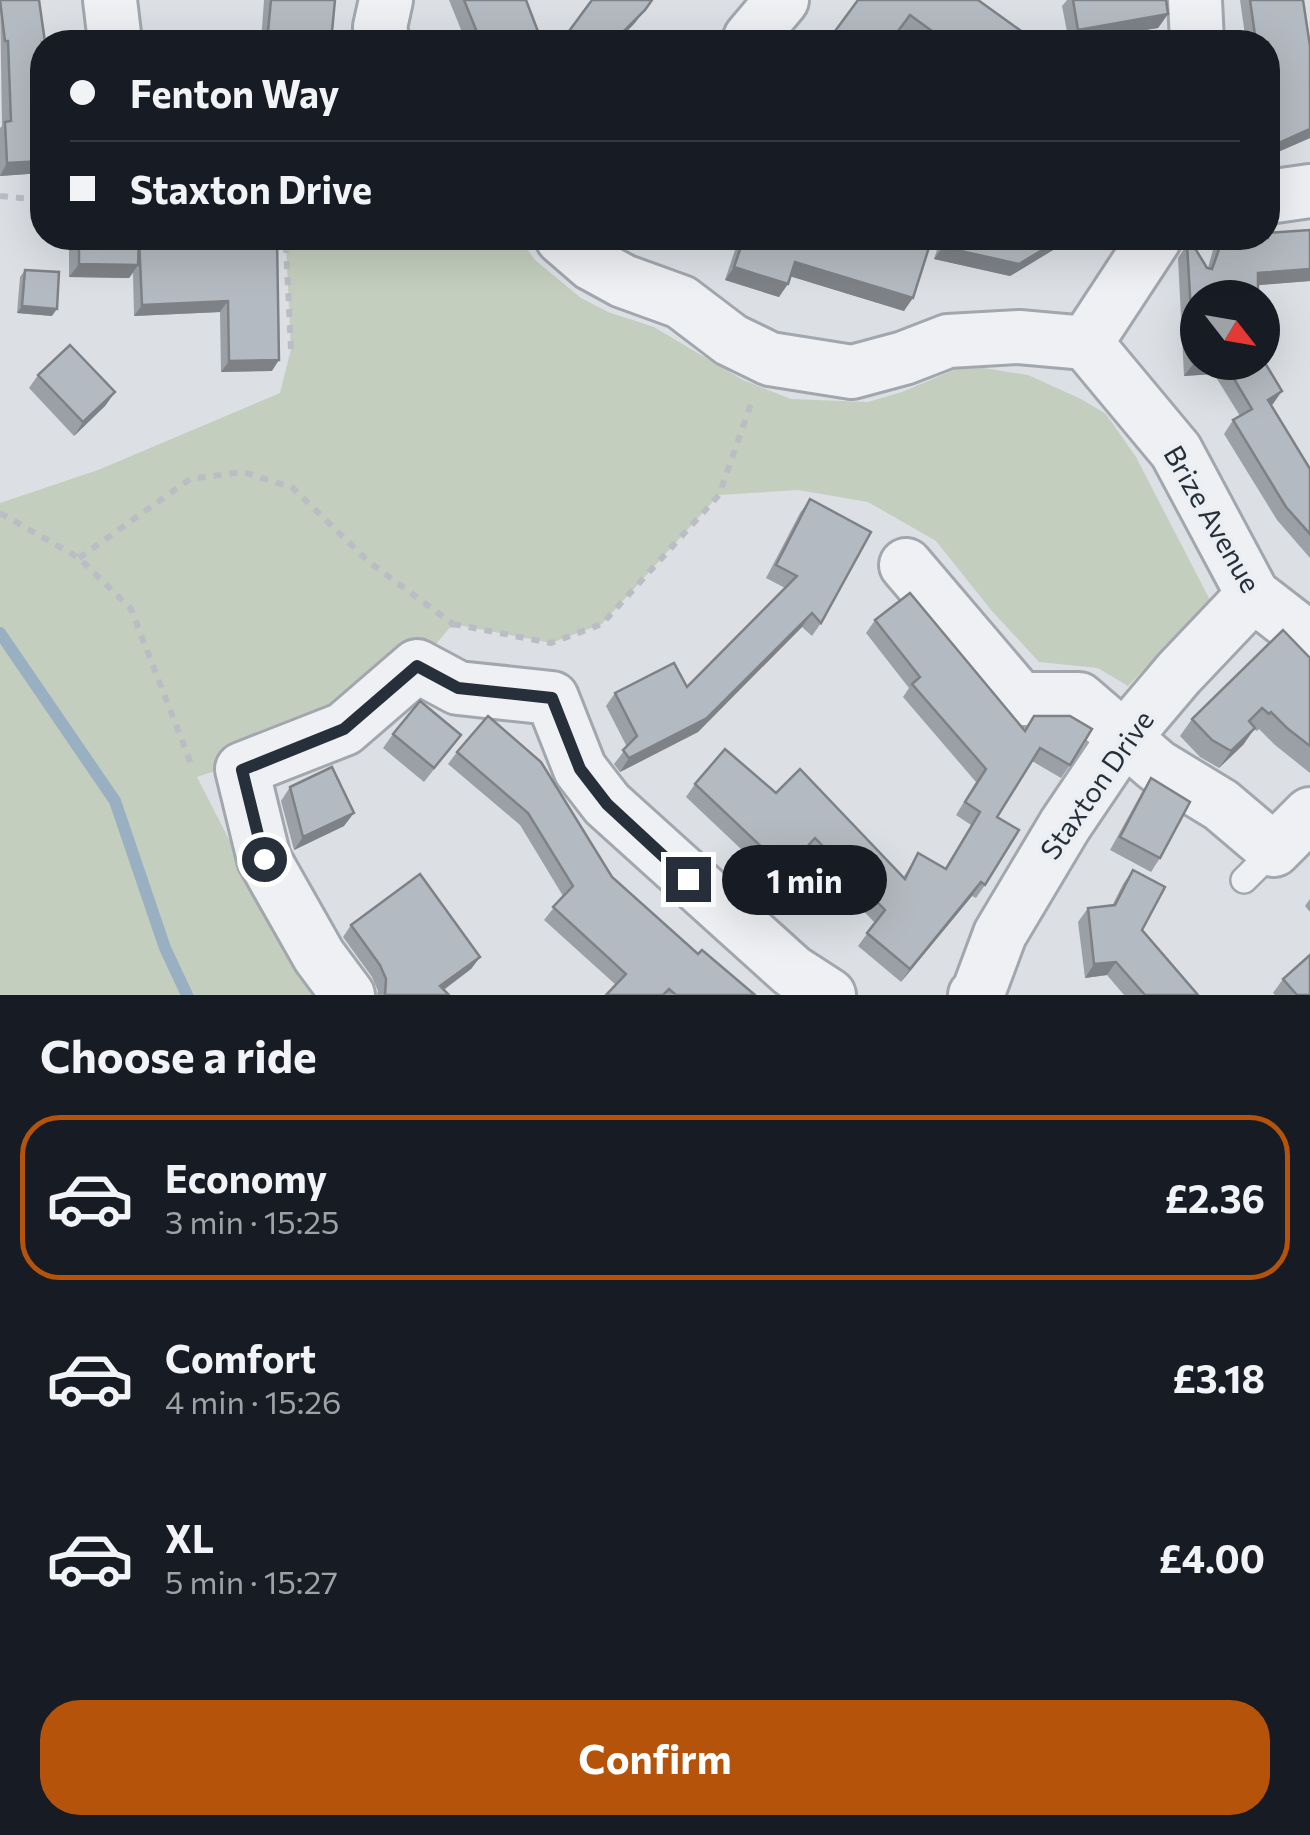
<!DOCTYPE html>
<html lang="en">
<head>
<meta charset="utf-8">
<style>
	:root { --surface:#171b24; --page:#242831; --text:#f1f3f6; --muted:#9ea1a6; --line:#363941; --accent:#b45309 }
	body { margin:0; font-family:Commissioner,sans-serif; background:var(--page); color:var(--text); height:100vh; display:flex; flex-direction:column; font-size:38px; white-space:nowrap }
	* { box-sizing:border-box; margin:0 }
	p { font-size:32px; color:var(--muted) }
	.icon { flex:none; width:55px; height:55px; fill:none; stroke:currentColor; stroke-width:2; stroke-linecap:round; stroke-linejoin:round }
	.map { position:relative; height:995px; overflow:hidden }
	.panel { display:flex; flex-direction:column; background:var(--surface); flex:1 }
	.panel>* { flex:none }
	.top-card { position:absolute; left:30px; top:30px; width:1250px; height:220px; border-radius:40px; box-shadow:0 10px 40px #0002; display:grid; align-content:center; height:220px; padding:0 40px; background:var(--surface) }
	.needle { width:65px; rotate:121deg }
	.buttons { position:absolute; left:1180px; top:280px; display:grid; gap:20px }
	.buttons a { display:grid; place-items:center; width:100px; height:100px; border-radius:50%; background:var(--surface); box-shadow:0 10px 40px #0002; font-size:50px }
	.end { position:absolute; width:45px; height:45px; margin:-22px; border:12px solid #272f3a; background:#fff; box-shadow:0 0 0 5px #fff }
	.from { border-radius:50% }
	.bubble { position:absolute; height:70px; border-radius:35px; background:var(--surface); box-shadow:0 10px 40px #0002; font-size:32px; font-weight:700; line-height:70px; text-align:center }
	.top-card b { display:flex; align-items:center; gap:35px; height:95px; font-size:38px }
	.top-card b+b { border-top:2px solid var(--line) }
	.top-card i { width:25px; height:25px; background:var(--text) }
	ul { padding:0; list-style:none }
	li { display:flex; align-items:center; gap:30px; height:165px; margin:0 20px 15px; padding:0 20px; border:5px solid transparent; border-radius:40px }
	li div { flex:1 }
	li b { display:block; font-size:38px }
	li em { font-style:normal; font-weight:700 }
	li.on { border-color:var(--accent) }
	li>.icon { width:90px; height:90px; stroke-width:1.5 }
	h2 { padding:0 40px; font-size:45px; line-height:120px }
	.cta { display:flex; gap:20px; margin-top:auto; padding:20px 40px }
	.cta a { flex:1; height:115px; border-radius:40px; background:var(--accent); color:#fff; font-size:40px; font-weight:700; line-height:115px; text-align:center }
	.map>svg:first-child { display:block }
</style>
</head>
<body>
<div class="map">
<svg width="1310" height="995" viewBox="0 0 1310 995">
	<rect width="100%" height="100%" fill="#dce0e5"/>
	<polygon fill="#c3cebe" points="291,238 519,238 535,260 581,298 608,312 654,327 743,380 791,399 868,402 902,392 956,369 984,368 1028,375 1081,399 1106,414 1136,457 1210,600 1128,686 1098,668 1039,662 991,610 936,541 868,502 798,490 719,495 602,624 551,643 453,624 417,666 344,729 197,777 261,902 341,995 0,995 0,503 98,470 280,393 291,349 286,246"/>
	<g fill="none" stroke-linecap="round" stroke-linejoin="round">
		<polyline stroke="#99b0c2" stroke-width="12" points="0,633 115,801 165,948 187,995"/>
		<g stroke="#a2a7ae" stroke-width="30">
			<polyline id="lane" points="1244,880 1274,850"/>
		</g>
		<g stroke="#a2a7ae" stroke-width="58">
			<g id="street">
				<polyline points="110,0 115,42"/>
				<polyline points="1195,0 1197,42"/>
				<polyline points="750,38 782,0"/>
				<polyline points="383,42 380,27 386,0"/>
				<polyline points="1268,193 1275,196 1310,191"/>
				<polyline points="562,238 592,264 623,281 681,302 731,340 770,359 852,372 904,358 948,341 1019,337 1086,343"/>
				<polyline points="1086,343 1176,451 1253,595 1310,639"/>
				<polyline points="1086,343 1155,238"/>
				<polyline points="906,565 1020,699 1079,699 1157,766 1221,805 1274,850 1310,814"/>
				<polyline points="348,995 319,956 264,859 242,769 344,729 417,666 458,688 552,698 580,769 607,804 792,971 829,995"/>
				<polyline points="975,995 978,993 1000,934 1065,825 1123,739 1179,673 1253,595"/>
			</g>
		</g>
		<g stroke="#babec4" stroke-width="6" stroke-dasharray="8 8" stroke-linecap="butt">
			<polyline points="0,196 42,200"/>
			<polyline points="291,349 286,246 294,238"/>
			<polyline points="0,513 79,558 131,609 193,769"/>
			<polyline points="79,558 190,479 243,472 293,488 369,562 453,624 454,632"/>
			<polyline points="453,624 551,643 602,624 719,495 752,401"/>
		</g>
		<use href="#lane" stroke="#eef0f4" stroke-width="25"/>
		<use href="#street" stroke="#eef0f4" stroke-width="52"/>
	</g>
	<g fill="#9ba0a6">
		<polygon points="0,0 42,42 42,173 0,176 0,128 2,126"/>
		<polygon points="264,0 335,0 331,42 261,42"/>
		<polygon points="449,0 526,0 542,42 466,42"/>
		<polygon points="858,0 1028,42 919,42"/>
		<polygon points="1067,0 1166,0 1168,14 1158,28 1069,42 1062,6"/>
		<polygon points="1240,0 1303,0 1310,138 1271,155 1268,148 1268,42 1246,42"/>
		<polygon points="1310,230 1310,281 1258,285 1198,362 1262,362 1273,404 1271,405 1310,469 1310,558 1277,520 1224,434 1233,420 1240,416 1214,374 1184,376 1178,258 1190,240 1208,268 1213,250 1222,238"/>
		<polygon points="69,238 277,238 272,371 221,372 220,312 134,316 133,273 129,278 69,277"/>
		<polygon points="739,238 932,238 904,311 790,276 779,297 725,280"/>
		<polygon points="941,238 1070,238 1068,241 1010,276 934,259"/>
		<polygon points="25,270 52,316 17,313 20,277"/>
		<polygon points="38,375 115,392 105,406 74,436 29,388"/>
		<polygon points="810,499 821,623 812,636 802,627 698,732 620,772 614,764 627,747 606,706 615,693 687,687 785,588 766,578 800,513"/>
		<polygon points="875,620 1024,730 1034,716 1070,765 1061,778 1032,761 997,817 985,885 976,898 972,896 901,982 858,946 875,923 806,851 777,883 686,797 695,784 776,793 903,878 918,853 945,868 971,825 956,815 976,782 903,697 909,688 866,633"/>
		<polygon points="1310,658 1310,773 1275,745 1259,729 1257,731 1254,729 1243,745 1219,768 1200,757 1180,736 1192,719"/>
		<polygon points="393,734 461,735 424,782 383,748"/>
		<polygon points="457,752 612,877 698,954 755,995 606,995 616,985 544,920 563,896 520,825 448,764"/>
		<polygon points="1151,778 1160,858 1151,872 1110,850 1142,792"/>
		<polygon points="290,787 344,826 294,850 281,801"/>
		<polygon points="1133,870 1142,930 1198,995 1124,995 1107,975 1085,978 1078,922 1088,908 1112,906 1123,884"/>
		<polygon points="1310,899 1310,912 1305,906"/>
		<polygon points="351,925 480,957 471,969 444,990 449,995 377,995 378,991 372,977 343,937"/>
		<polygon points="1283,979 1310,995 1275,995 1273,993"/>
	</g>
	<g fill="#7e8287">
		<polygon points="652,0 635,23 617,42 613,42"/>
		<polygon points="1168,14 1158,28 1070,42 1078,30"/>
		<polygon points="1310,129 1310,138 1271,155 1279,143"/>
		<polygon points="42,161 42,173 0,176 7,163"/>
		<polygon points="1070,238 1068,241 1010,276 934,259 943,247"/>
		<polygon points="795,262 913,298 904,311 786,275"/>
		<polygon points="79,264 138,265 129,278 69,277"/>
		<polygon points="734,267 788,284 779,297 725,280"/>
		<polygon points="1310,269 1310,281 1248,286 1258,273"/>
		<polygon points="228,301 220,312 134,316 142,305"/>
		<polygon points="22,306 57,309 52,316 17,313"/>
		<polygon points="279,360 272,371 221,372 229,361"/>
		<polygon points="1222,362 1214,374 1184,376 1194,363"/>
		<polygon points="1282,391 1273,404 1259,413 1268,400"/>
		<polygon points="115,392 105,406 74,436 83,422"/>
		<polygon points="812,613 802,627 698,732 620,772 629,758"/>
		<polygon points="1255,728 1243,745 1219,768 1231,751"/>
		<polygon points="354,813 344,826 294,850 303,837"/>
		<polygon points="815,838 806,851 777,883 786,870"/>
		<polygon points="981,882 972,896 901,982 910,969"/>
		<polygon points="480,957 471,969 436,995 440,986"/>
		<polygon points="1116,962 1107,975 1085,978 1094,964"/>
	</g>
	<g fill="#b4bac1" stroke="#7e8287" stroke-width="2.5">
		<polygon points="0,0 39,0 45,42 42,42 42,161 7,163 5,122 11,121 8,41 5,41"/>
		<polygon points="271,0 335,0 331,42 267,42"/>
		<polygon points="464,0 526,0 542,42 481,42"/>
		<polygon points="592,0 652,0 645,10 613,42 561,42"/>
		<polygon points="858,0 978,0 1031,38 1013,41 1018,42 947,42 910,15 890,42 827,42"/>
		<polygon points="1073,0 1166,0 1168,14 1078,30"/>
		<polygon points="1250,0 1303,0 1310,46 1310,129 1279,143 1268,115 1268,42 1256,42"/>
		<polygon points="1310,230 1310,269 1258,273 1258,298 1198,298 1198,362 1194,363 1187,244 1190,240 1207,268 1212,269 1223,238 1268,238 1268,233"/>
		<polygon points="79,238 139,238 138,265 79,264"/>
		<polygon points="139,238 277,238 279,360 229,361 228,301 142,305"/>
		<polygon points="744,238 932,238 913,298 795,262 788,284 734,267"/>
		<polygon points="945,238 1062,238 1019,264 943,247"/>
		<polygon points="25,270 59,272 57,309 22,306"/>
		<polygon points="70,345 115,392 83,422 38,375"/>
		<polygon points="1262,358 1282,391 1268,400 1310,469 1310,534 1286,507 1233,420 1252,409 1224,362 1262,362"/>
		<polygon points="810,499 871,532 821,623 812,613 707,718 629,758 623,750 637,736 615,693 674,663 687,687 797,576 776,565"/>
		<polygon points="910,593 1025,731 1034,716 1070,716 1092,729 1070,765 1040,748 997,817 1019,830 985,885 981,882 910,969 867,933 885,910 815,838 786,870 695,784 725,749 776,793 800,769 905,879 918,853 946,869 980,812 965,802 986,769 912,684 920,677 875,620"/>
		<polygon points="1283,630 1310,658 1310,746 1287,728 1271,712 1269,714 1262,708 1249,721 1255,728 1231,751 1212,740 1192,719"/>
		<polygon points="420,701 461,735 434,768 393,734"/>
		<polygon points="488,716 541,762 612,877 698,954 702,950 755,995 676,995 669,989 663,995 606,995 626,974 553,907 573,886 528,813 457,752"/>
		<polygon points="332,767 354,813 303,837 290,787"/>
		<polygon points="1151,778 1190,802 1160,858 1120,837"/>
		<polygon points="1133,870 1165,887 1142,930 1198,995 1145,995 1116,962 1094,964 1088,908 1115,905"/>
		<polygon points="420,874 480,957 440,986 449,995 385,995 386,979 380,965 351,925"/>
		<polygon points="1310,955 1310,995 1297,995 1283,979"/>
	</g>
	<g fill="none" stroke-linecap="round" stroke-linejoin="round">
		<polyline stroke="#272f3a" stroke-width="12" points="264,859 242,770 344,729 417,666 458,688 552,698 580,769 607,804 688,879"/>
	</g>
	<g text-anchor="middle" stroke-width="8" stroke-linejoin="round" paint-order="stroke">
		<g font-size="28" fill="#272f3a" stroke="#ebeff3">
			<text transform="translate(1212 519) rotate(60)" y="10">Brize Avenue</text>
			<text transform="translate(1097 785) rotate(-55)" y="10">Staxton Drive</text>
		</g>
	</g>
</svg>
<div class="buttons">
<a><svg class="needle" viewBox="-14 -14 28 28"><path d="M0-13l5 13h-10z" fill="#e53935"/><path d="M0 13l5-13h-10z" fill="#9ea1a6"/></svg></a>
</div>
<i class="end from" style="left:264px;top:859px"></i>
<i class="end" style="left:688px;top:879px"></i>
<div class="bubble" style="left:722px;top:845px;width:165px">1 min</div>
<div class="top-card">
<b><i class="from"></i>Fenton Way</b>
<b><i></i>Staxton Drive</b>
</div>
</div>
<section class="panel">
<h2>Choose a ride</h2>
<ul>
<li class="on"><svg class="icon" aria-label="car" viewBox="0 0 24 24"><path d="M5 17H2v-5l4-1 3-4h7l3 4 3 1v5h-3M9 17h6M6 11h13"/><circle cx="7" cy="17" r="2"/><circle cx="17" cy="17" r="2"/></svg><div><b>Economy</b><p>3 min · 15:25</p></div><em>£2.36</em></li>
<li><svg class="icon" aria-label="car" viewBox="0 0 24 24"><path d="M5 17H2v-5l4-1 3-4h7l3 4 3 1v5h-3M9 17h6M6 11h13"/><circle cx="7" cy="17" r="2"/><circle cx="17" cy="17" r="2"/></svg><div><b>Comfort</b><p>4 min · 15:26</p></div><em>£3.18</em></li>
<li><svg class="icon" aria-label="car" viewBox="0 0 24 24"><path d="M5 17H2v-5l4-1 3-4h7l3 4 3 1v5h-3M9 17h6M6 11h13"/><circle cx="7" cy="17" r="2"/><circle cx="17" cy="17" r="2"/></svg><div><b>XL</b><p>5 min · 15:27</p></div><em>£4.00</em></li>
</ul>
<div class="cta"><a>Confirm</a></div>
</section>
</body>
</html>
